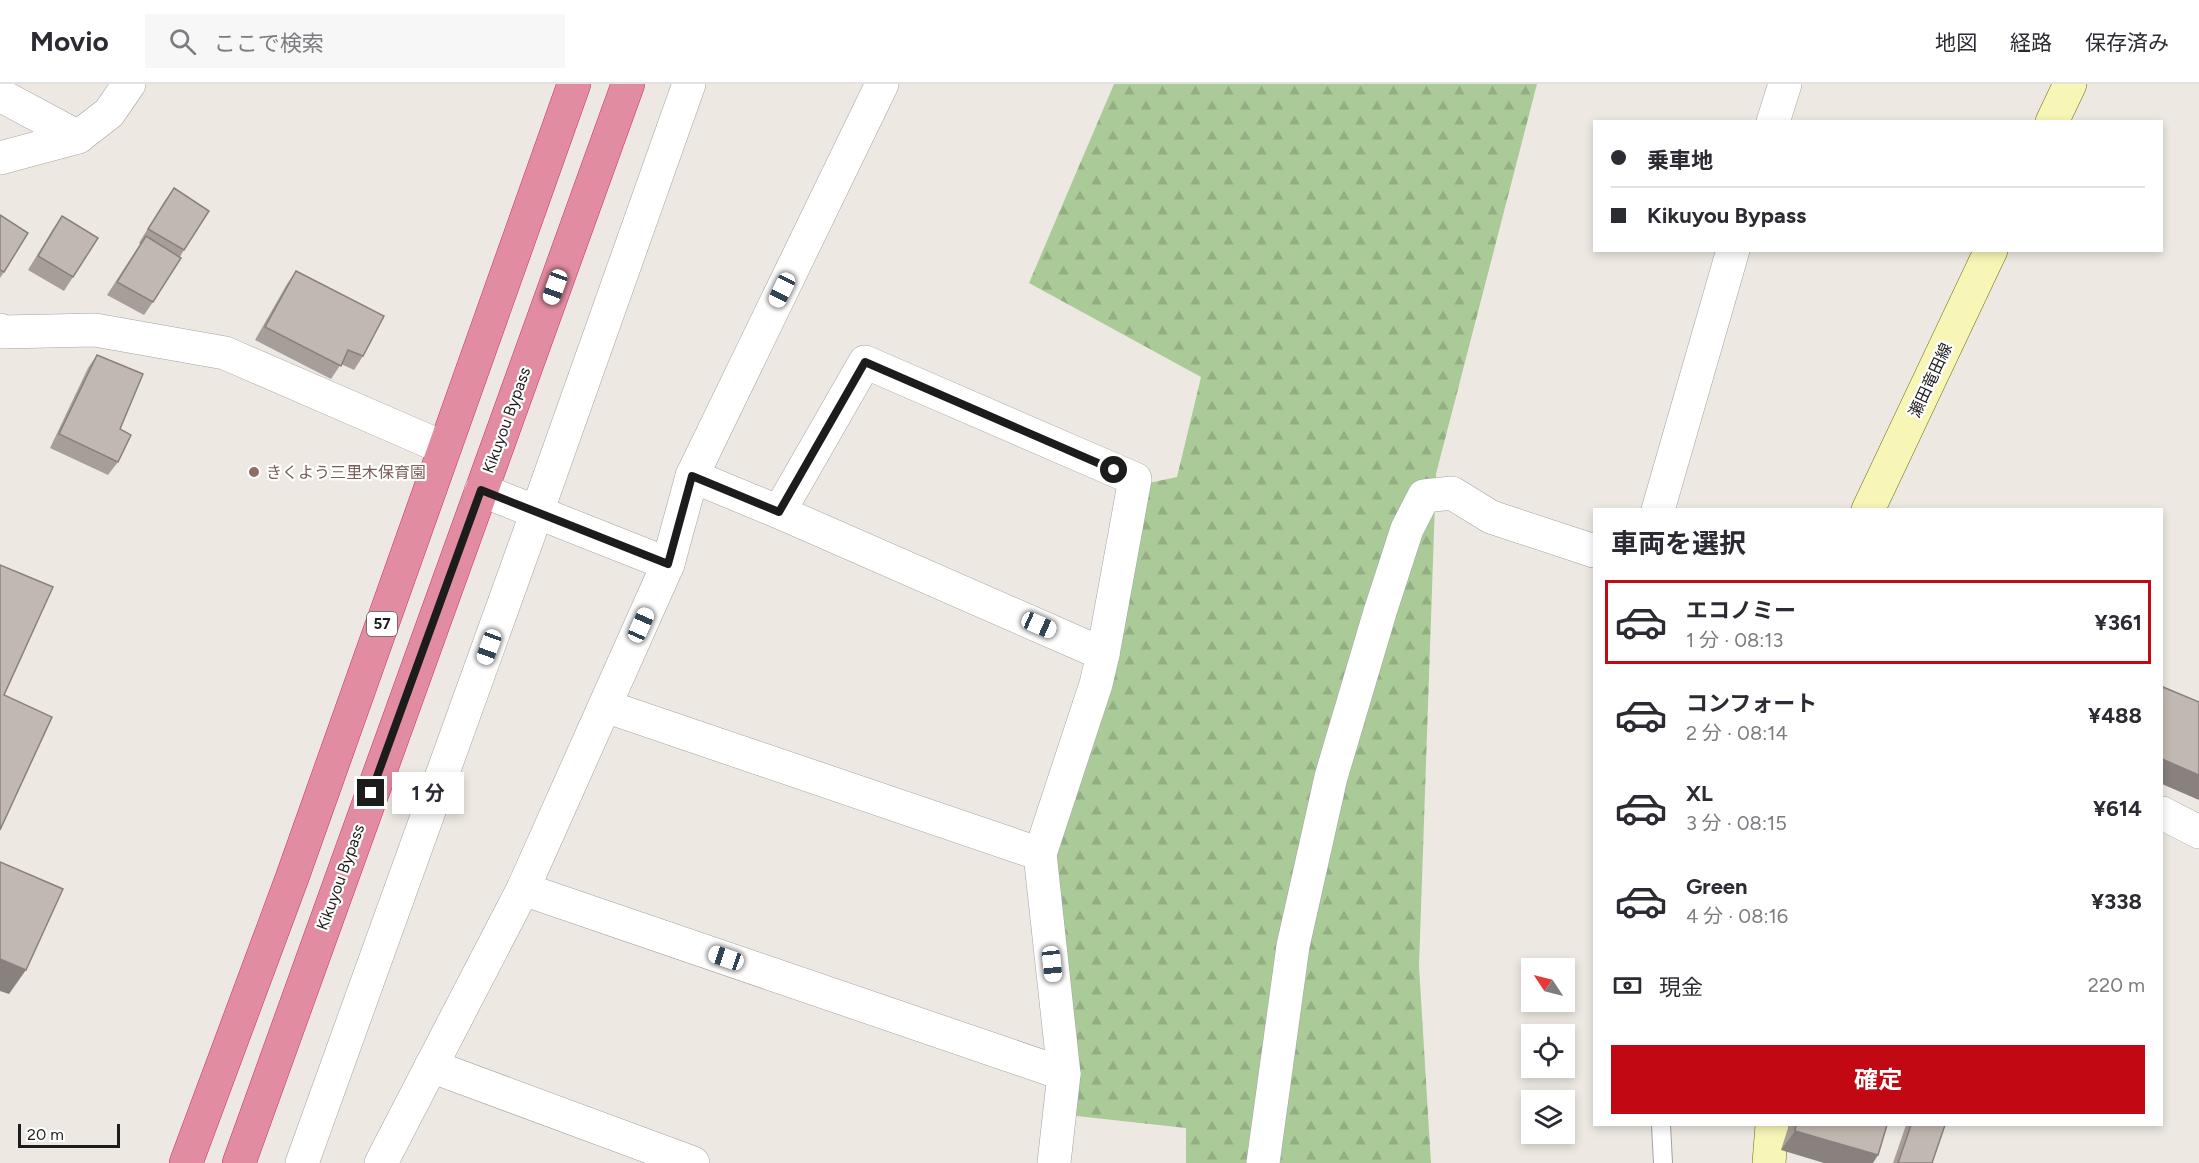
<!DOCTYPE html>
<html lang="ja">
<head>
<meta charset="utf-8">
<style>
	:root { --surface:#fff; --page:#f7f7f7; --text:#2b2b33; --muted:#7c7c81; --line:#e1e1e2; --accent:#c10813 }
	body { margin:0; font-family:Figtree,"Noto Sans JP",sans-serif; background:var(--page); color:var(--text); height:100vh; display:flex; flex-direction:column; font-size:22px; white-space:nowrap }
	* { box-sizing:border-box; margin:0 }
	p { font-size:20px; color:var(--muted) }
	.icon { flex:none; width:33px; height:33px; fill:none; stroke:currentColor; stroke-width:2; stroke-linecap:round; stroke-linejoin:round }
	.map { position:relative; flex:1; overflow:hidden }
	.details { position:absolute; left:1593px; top:424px; width:570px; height:618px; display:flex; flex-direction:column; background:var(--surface); border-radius:0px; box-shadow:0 3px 9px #0003 }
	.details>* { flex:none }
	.top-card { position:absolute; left:1593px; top:36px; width:570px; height:132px; border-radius:0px; box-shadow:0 3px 9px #0003; display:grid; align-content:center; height:132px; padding:0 18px; background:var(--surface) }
	.needle { width:39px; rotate:305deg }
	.fabs { position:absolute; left:1521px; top:874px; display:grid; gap:12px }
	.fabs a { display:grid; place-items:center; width:54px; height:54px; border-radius:0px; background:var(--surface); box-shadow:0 3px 9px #0003; font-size:30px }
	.scale { position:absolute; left:18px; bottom:15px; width:102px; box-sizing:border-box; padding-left:6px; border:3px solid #1c1c1c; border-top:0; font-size:16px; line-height:21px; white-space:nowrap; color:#1c1c1c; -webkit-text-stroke:4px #fff; paint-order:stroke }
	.end { position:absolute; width:27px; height:27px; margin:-14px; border:8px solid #1c1c1c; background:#fff; box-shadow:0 0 0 3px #fff }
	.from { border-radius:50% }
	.bubble { position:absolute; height:42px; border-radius:0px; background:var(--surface); box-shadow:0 3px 9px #0003; font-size:20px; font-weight:700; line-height:42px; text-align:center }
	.car { position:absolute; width:18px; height:36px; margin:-18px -9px; border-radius:8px; box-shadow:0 0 4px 2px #0007; background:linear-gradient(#fff 24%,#345 0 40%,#fff 0 76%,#345 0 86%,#fff 0) }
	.top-card b { display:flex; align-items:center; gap:21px; height:57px; font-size:22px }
	.top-card b+b { border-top:2px solid var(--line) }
	.top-card i { width:15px; height:15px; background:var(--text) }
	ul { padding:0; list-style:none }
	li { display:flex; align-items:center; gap:18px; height:84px; margin:0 12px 9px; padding:0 6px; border:3px solid transparent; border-radius:0px }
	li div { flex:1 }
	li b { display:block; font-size:22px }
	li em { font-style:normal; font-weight:700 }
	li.active { border-color:var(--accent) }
	li>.icon { width:54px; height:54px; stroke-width:1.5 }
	h2 { padding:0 18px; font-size:27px; line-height:72px }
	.pay { display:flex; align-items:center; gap:15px; height:66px; padding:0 18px; font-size:22px }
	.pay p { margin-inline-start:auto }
	.primary-button { display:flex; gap:12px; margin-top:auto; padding:12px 18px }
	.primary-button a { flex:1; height:69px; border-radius:0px; background:var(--accent); color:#fff; font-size:24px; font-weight:700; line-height:69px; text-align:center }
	header { display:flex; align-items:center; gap:36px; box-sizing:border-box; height:84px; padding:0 30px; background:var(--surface); border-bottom:2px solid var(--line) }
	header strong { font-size:28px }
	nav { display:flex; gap:33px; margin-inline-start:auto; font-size:21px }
	.search { width:420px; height:54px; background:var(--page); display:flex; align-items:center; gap:15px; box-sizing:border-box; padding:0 21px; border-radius:0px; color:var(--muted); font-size:22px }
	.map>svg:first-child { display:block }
</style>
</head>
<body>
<header>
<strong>Movio</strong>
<div class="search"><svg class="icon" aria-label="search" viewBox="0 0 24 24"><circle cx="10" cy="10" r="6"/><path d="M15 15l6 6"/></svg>ここで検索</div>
<nav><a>地図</a><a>経路</a><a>保存済み</a></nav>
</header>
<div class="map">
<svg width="2199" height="1079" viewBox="0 0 2199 1079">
	<defs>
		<pattern id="forest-firs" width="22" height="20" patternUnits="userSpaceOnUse" patternTransform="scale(1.5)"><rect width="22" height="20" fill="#aacb98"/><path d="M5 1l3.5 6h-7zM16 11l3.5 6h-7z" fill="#92ae82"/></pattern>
	</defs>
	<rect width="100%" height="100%" fill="#ede9e2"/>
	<polygon fill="url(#forest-firs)" points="1114,0 1537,0 1436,390 1419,882 1431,1079 1186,1079 1186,1044 1067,1031 1052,772 1144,400 1177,393 1201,293 1029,199"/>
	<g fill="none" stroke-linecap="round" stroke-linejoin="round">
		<g stroke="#a3a3a3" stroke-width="20">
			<polyline id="lane" points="1661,1041 1663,1079"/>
		</g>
		<g stroke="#a3a3a3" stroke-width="34">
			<g id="street">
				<polyline points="0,11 78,53"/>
				<polyline points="1773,38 1785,0"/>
				<polyline points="0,74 78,53 109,29 129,0"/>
				<polyline points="0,246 3,248 95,246 225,269 444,364"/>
				<polyline points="692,392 779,428 1103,570 1096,600 1040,770 1064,990 1054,1079"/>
				<polyline points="481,406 668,480"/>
				<polyline points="1658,426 1733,166"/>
				<polyline points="779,428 865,278 1135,395 1103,570"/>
				<polyline points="605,622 1040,770"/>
				<polyline points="2162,729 2199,748"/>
				<polyline points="523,805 1064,990"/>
				<polyline points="431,982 693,1079"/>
				<polyline points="302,1079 537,428 689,0"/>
				<polyline points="381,1079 523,805 668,480 692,392 882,0"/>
				<polyline points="1263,1079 1293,862 1331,693 1380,528 1407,445 1424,412 1452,409 1491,433 1594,467"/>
			</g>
		</g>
		<g stroke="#696e09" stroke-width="34">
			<g id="secondary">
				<polyline points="2052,38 2070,0"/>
				<polyline points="1868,426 1991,166"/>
				<polyline points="1769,1079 1772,1041"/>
			</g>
		</g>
		<g stroke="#d02a6d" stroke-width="34">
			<g id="highway">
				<polyline points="186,1079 292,794 574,0"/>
				<polyline points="239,1079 628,0"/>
			</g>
		</g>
		<use href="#lane" stroke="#fff" stroke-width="18"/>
		<use href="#street" stroke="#fff" stroke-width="33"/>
		<use href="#secondary" stroke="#f7f6b7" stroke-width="33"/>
		<use href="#highway" stroke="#e28ca1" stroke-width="33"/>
	</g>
	<g fill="#a79e99">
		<polygon points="174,104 184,166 153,218 144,231 107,211 140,160 139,159 164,118"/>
		<polygon points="0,131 4,188 0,194"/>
		<polygon points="62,132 73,193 64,207 28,186 53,145"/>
		<polygon points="296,187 363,272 354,286 341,280 331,295 255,256 287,200"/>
		<polygon points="97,271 120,345 118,378 108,391 50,364 88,284"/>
		<polygon points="1789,1041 1887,1041 1781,1066"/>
		<polygon points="1906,1041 1945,1041 1932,1079 1893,1079"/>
	</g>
	<g fill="#88817d">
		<polygon points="2162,675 2199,691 2199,716 2162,700"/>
		<polygon points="0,875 26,886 9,910 0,907"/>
		<polygon points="1795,1047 1878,1071 1873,1079 1824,1079 1781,1066"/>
	</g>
	<g fill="#c2b8b2" stroke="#88817d" stroke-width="1.5">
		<polygon points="174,104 209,127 184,166 148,145"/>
		<polygon points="0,131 28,149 4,188 0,186"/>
		<polygon points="62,132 98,154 73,193 38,172"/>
		<polygon points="146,152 181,174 153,218 117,198"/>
		<polygon points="296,187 384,232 363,272 348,266 341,282 265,243"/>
		<polygon points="97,271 143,290 120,345 131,351 118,378 59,350"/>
		<polygon points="0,481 53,503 4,611 52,633 0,746"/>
		<polygon points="2163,603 2199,618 2199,691 2162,675 2162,607"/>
		<polygon points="0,778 63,805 26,886 0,875"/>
		<polygon points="1796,1041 1887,1041 1878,1071 1795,1047"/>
		<polygon points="1911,1041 1945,1041 1932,1079 1898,1079"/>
	</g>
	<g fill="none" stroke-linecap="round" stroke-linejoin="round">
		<polyline stroke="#1c1c1c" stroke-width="8" points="371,709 481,406 668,480 692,392 779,428 865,278 1114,386"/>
	</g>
	<circle fill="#8d6e63" stroke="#fff" stroke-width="2" cx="254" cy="388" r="6"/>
	<g text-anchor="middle" stroke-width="4.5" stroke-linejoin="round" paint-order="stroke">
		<rect fill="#fff" stroke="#606060" stroke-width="1.5" x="367" y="528" width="30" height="24" rx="4.5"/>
		<g font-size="15" font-weight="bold" fill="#1c1c1c">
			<text x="382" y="545">57</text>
		</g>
		<g font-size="16" fill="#1c1c1c" stroke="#fff">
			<text transform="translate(1930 296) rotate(-65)" y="6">瀬田竜田線</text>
			<text transform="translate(506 336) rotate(-70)" y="6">Kikuyou Bypass</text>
			<text transform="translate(340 793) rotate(-70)" y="6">Kikuyou Bypass</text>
		</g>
		<g font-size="16" fill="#785e54" stroke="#fff" text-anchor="start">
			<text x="266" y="394">きくよう三里木保育園</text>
		</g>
	</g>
</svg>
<div class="fabs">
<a><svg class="needle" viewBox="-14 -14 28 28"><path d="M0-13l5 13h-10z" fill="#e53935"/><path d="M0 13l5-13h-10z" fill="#7c7c81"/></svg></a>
<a><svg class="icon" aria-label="locate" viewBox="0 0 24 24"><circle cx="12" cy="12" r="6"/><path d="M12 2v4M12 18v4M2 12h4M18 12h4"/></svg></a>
<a><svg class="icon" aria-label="layers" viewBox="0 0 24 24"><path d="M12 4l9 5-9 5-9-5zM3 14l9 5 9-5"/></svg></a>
</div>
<div class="scale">20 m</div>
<i class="end from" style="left:1114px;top:386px"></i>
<i class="end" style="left:371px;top:709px"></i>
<div class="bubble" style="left:392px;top:688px;width:72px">1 分</div>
<i class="car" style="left:555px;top:203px;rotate:200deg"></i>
<i class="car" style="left:782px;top:206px;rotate:206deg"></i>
<i class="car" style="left:641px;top:541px;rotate:24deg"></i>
<i class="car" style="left:1039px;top:541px;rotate:114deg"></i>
<i class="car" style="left:489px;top:563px;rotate:200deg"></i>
<i class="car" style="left:726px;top:874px;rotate:289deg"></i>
<i class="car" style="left:1052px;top:880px;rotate:174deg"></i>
<div class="top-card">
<b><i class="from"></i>乗車地</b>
<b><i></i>Kikuyou Bypass</b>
</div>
<section class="details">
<h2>車両を選択</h2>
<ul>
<li class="active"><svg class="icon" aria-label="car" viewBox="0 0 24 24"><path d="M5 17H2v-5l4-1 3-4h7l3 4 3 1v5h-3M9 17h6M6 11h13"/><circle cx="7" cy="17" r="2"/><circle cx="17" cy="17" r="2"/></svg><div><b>エコノミー</b><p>1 分 · 08:13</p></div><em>¥361</em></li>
<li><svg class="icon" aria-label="car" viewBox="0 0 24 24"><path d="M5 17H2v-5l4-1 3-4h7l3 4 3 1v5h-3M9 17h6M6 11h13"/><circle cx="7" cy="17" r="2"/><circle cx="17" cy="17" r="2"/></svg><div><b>コンフォート</b><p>2 分 · 08:14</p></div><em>¥488</em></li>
<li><svg class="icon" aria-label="car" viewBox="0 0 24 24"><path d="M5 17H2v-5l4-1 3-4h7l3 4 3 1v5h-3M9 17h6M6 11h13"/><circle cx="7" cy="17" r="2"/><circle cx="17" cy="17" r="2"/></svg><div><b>XL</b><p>3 分 · 08:15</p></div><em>¥614</em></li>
<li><svg class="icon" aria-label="car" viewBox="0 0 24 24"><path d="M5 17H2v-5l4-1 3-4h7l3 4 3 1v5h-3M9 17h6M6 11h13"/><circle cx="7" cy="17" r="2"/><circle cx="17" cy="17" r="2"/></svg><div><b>Green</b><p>4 分 · 08:16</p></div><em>¥338</em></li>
</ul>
<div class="pay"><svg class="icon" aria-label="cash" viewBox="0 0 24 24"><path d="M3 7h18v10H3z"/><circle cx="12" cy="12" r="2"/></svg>現金<p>220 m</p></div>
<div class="primary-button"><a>確定</a></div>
</section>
</div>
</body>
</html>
